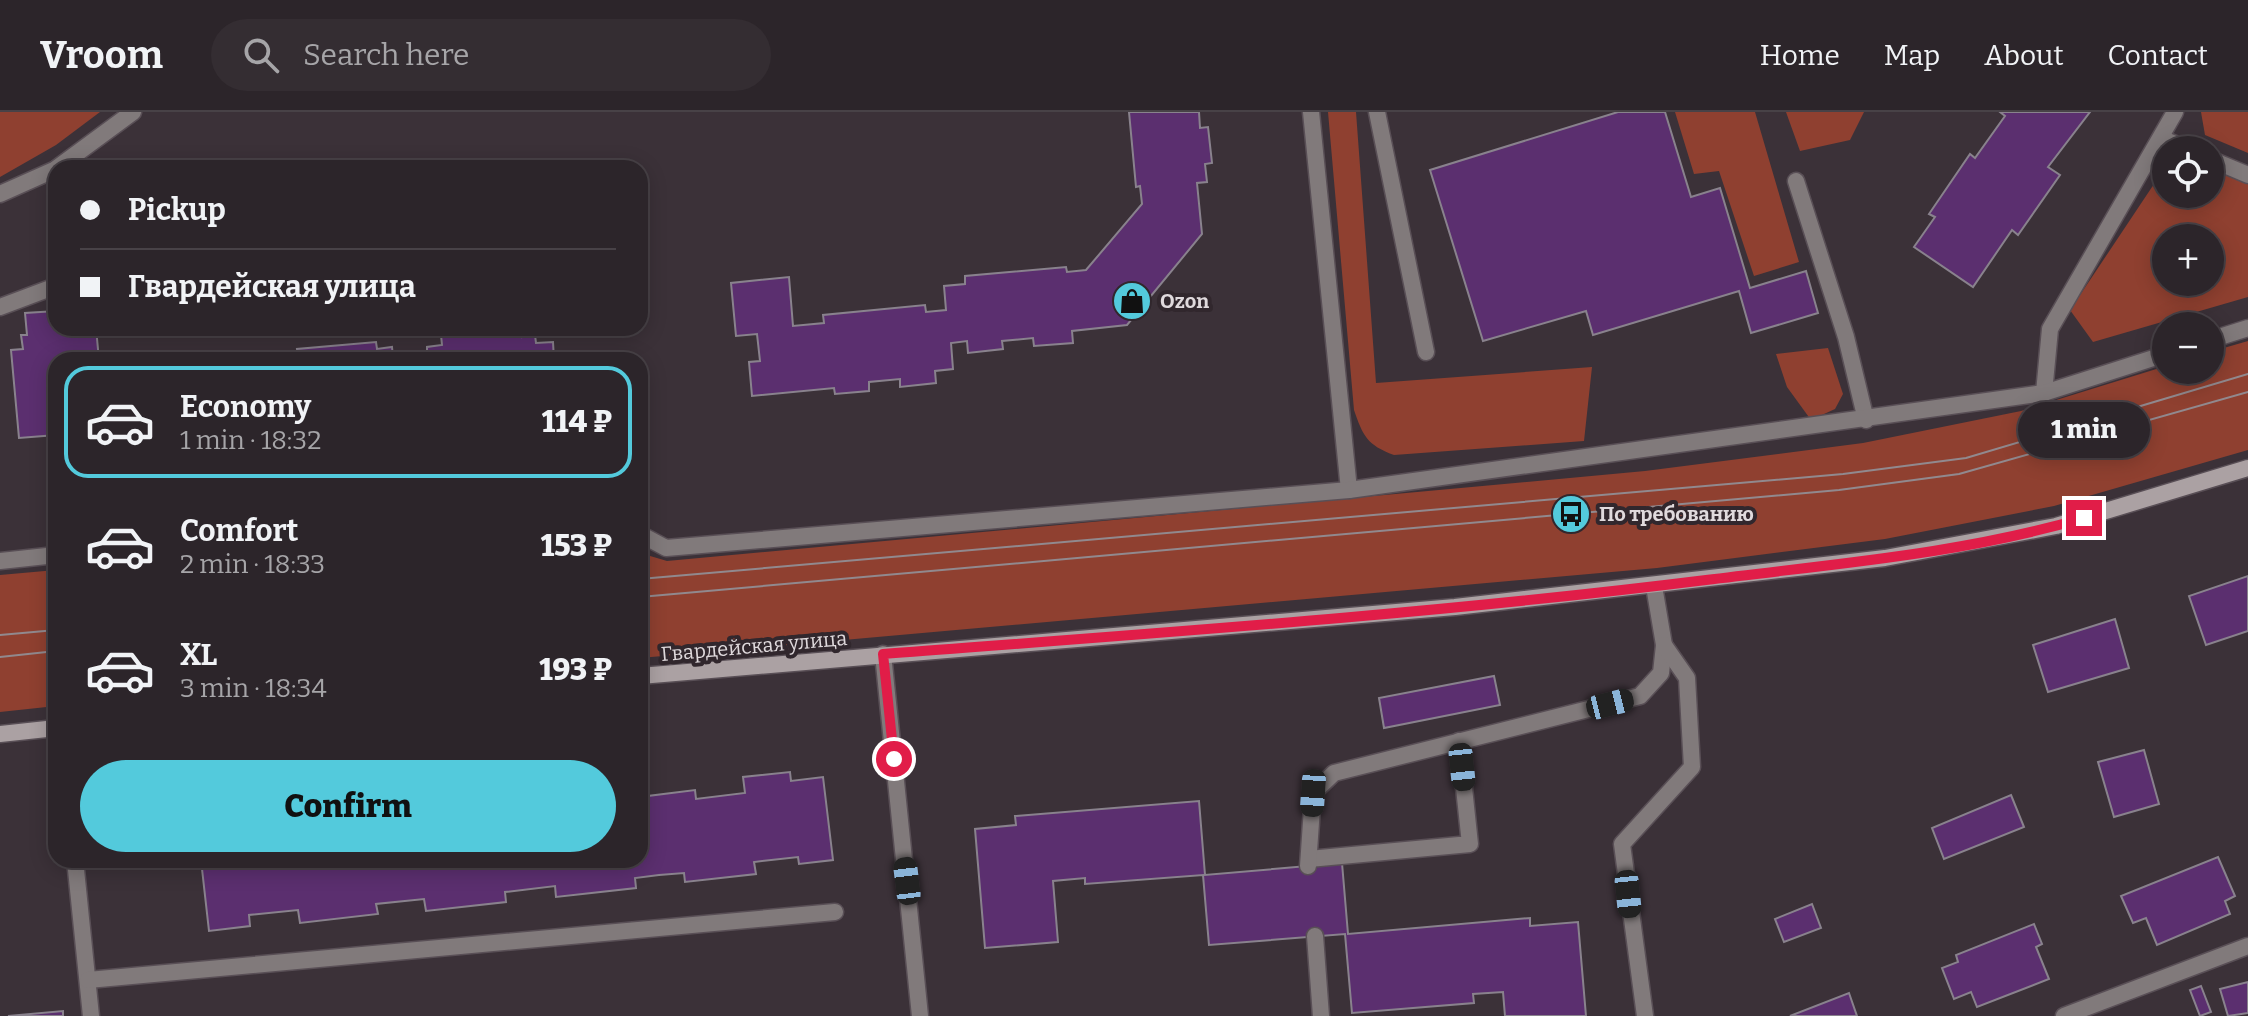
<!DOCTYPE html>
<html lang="en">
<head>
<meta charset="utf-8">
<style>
	:root { --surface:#2c252a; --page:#342d32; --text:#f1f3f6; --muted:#a6a5a8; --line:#484247; --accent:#53cadc }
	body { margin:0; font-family:Bitter,serif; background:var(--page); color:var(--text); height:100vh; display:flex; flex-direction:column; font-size:30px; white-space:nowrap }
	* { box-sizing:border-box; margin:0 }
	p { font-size:26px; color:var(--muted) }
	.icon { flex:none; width:44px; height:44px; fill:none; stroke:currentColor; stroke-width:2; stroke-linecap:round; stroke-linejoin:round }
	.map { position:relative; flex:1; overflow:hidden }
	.side { position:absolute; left:48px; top:240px; width:600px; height:516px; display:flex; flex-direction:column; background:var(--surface); border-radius:24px; box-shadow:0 4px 20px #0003,0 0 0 2px var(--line) }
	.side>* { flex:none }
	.hud { position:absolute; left:48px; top:48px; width:600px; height:176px; border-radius:24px; box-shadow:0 4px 20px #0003,0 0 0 2px var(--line); display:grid; align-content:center; height:176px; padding:0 32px; background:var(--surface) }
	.fabs { position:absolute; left:2152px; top:24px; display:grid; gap:16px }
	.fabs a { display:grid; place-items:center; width:72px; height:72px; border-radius:50%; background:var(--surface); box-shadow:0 4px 20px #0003,0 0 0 2px var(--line); font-size:40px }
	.end { position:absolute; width:36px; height:36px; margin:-18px; border:10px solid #e11d48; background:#fff; box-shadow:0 0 0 4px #fff }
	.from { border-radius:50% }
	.bubble { position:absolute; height:56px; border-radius:28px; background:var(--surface); box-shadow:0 4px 20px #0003,0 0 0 2px var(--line); font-size:26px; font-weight:800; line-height:56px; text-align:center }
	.car { position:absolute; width:24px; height:48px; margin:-24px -12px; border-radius:10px; box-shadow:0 0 6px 2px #0007; background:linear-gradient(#222 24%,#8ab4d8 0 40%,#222 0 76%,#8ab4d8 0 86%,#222 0) }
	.hud b { display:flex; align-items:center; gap:28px; height:76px; font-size:30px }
	.hud b+b { border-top:2px solid var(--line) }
	.hud i { width:20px; height:20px; background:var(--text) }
	ul { padding:14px 0 0; list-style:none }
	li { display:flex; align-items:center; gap:24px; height:112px; margin:0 16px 12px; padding:0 16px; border:4px solid transparent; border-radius:24px }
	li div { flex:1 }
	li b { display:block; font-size:30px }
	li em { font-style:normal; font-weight:800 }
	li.selected { border-color:var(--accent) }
	li>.icon { width:72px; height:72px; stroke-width:1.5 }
	.button { display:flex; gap:16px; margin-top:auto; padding:16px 32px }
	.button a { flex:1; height:92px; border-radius:48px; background:var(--accent); color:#111; font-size:32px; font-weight:800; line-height:92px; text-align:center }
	header { display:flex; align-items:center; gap:48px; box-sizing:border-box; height:112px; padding:0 40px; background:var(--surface); border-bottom:2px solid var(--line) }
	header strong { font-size:38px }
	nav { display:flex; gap:44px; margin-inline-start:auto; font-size:28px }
	.search { width:560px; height:72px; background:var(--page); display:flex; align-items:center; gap:20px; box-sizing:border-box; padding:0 28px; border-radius:44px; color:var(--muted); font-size:30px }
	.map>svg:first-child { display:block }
</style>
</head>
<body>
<header>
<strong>Vroom</strong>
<div class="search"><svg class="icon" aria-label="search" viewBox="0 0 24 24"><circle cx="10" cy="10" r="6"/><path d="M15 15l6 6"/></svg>Search here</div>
<nav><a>Home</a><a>Map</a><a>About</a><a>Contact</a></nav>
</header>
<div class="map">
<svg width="2248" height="904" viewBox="0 0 2248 904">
	<rect width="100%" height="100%" fill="#3b3138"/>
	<g fill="#8f4030" fill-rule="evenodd">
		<polygon points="0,0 100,0 56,33 0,65"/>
		<path d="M1328,0H1356L1376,271L1592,255L1584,329L1394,343C1367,333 1363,324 1354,298Z"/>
		<polygon points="1675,0 1755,0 1799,150 1754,164 1719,59 1694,62"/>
		<polygon points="1786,0 1864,0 1850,28 1800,39"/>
		<polygon points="2201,0 2248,0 2248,41 2205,23"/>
		<path d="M2166,54V82H2210V55L2248,72V185L2093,230L2070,198ZM2166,126H2210V170H2166Z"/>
		<polygon points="2248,229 2248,338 2054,394 1885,427 1657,456 640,546 640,441 667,449 1645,359 1863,331 2021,299 2166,254 2166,258 2210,258 2210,240"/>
		<polygon points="1828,236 1843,282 1835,297 1811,308 1787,275 1776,242"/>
		<polygon points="56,458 56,594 0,600 0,463"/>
	</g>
	<g fill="#5b2f6f" stroke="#89828d" stroke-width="2">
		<polygon points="1129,0 1199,0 1200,16 1208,15 1212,51 1205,52 1207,70 1197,71 1202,122 1127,213 1072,219 1073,231 1034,234 1033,226 1002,229 1003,237 968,241 967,229 951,231 953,257 935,259 936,271 900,275 900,267 869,270 869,279 835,282 834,276 752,284 749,250 760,249 757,222 736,224 731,171 789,165 793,214 824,211 823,203 925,193 926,200 946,198 944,174 965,172 965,164 1066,155 1067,160 1086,158 1142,92 1140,74 1136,75"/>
		<polygon points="1665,0 1691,85 1720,76 1750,176 1806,159 1818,201 1751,221 1739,179 1593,223 1586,199 1483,229 1430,58 1618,0"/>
		<polygon points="2000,0 2090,0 2048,55 2060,63 2018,123 2012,118 1973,175 1914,135 1935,105 1929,102 1970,42 1975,46 2005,4"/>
		<polygon points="56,199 56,216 96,216 99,248 56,248 56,323 19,326 11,238 23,237 21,223 27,223 25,201"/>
		<polygon points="521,216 522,225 535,223 536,231 553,230 554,248 284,248 284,245 298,244 297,237 376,230 377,237 392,235 393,246 427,243 427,235 442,233 441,223"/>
		<polygon points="228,242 229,248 164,248"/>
		<polygon points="2248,464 2248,519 2206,533 2189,484"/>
		<polygon points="2115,507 2129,556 2048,580 2033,533"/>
		<polygon points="1494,564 1500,593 1384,616 1379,586"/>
		<polygon points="2144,638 2159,692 2114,705 2098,650"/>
		<polygon points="790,660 791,669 823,665 833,748 799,752 798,745 754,750 756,762 685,770 684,761 659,763 635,766 636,776 556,785 555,774 505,780 506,790 426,799 424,787 376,792 378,802 300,811 298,798 249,803 250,814 209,819 201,748 640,748 640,685 695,678 696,687 745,681 743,665"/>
		<polygon points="2011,683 2024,715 1944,747 1932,716"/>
		<polygon points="1199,689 1205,763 1342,751 1348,822 1530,806 1530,814 1578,810 1586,904 1505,904 1503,880 1473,882 1474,891 1352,901 1345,822 1209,833 1203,763 1085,772 1085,766 1053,769 1058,830 985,836 975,717 1016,713 1015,704"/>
		<polygon points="2218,745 2235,784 2225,789 2230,802 2157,833 2146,806 2133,811 2121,784"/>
		<polygon points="1812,792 1821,816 1784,830 1775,807"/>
		<polygon points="2034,812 2042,832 2036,835 2049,867 1977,895 1971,880 1954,887 1942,856 1958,850 1956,843"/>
		<polygon points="2248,870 2248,901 2228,904 2220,877"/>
		<polygon points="2201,874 2211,900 2200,904 2190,878"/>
		<polygon points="1849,881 1857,904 1790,904"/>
		<polygon points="63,899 63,904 8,904"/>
	</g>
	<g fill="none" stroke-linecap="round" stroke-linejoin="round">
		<g stroke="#594f56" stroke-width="19">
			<g id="lane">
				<polyline points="1311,0 1349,378"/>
				<polyline points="1377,0 1426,240"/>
				<polyline points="2161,26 2189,38"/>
				<polyline points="2210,47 2248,63"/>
				<polyline points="1796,69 1846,225 1866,308"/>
				<polyline points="0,195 56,174"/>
				<polyline points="2210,228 2248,216"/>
				<polyline points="2044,281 2050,217 2175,0"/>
				<polyline points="640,422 666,436 1349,378 2044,281 2166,242"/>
				<polyline points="0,449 56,443"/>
				<polyline points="883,542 920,904"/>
				<polyline points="1309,747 1470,732 1459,629"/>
				<polyline points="75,748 91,904"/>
				<polyline points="1308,754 1313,681 1334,661 1640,584 1661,561 1664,533 1654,474"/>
				<polyline points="1315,824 1321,904"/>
				<polyline points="88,868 835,800"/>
				<polyline points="1645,904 1622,732 1692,655 1687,566 1664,533"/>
				<polyline points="2064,904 2248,834"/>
			</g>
		</g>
		<g stroke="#594f56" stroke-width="19">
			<g id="street">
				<polyline points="57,56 133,0"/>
				<polyline points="0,82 56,57"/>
			</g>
		</g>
		<g stroke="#594f56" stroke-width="19">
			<g id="secondary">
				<polyline points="640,564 1455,495 1885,446 2056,414 2248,356"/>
				<polyline points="0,622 56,616"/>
			</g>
		</g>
		<use href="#lane" stroke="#817a7b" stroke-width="16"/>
		<use href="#street" stroke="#817a7b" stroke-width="16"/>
		<use href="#secondary" stroke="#aba1a3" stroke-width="16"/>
		<g stroke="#91898e" stroke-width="2">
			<polyline points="640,467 1843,362 1966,346 2248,262"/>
			<polyline points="640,485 1839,378 1959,362 2248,280"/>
			<polyline points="0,523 56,518"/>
			<polyline points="0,545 56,539"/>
		</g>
	</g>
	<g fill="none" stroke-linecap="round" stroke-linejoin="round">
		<path stroke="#e11d48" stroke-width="10" d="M894,647L883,542C1157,521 1433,502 1706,468C1832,452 1962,442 2084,406"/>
	</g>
	<defs>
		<g id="shop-disc" transform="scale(2)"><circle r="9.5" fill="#53cadc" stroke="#31272d"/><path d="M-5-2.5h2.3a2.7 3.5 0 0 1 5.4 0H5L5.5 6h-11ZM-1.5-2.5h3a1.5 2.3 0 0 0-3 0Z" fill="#111"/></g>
		<g id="bus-disc" transform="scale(2)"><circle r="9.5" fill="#53cadc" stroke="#31272d"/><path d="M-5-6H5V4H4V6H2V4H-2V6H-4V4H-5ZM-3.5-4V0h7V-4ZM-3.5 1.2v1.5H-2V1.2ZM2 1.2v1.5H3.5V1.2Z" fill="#111"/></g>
	</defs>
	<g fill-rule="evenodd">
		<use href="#shop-disc" x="1132" y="189"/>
		<use href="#bus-disc" x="1571" y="402"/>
	</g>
	<g text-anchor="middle" stroke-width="8" stroke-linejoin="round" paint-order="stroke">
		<g font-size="20" font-weight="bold" fill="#e0dadd" stroke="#31272d" text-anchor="start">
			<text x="1160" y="196">Ozon</text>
			<text x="1599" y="409">По требованию</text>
		</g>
		<g font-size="20" fill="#e0dadd" stroke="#31272d">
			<text transform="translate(754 534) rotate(-5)" y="7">Гвардейская улица</text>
		</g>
	</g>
</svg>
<div class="fabs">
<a><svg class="icon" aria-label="locate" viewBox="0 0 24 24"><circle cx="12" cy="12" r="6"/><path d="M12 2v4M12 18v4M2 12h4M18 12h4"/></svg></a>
<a>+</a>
<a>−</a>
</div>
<i class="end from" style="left:894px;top:647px"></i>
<i class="end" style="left:2084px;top:406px"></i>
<div class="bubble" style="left:2018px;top:290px;width:132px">1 min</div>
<i class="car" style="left:1610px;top:592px;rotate:76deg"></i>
<i class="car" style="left:1462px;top:655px;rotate:174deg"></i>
<i class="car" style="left:1313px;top:681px;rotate:184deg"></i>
<i class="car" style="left:907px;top:769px;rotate:353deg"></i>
<i class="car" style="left:1628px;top:782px;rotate:174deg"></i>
<div class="hud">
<b><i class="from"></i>Pickup</b>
<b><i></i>Гвардейская улица</b>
</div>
<section class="side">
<ul>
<li class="selected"><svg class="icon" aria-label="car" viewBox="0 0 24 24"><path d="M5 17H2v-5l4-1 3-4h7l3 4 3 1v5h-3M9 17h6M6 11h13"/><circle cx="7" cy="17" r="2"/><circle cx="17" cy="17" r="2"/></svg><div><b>Economy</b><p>1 min · 18:32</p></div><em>114 ₽</em></li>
<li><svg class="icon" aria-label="car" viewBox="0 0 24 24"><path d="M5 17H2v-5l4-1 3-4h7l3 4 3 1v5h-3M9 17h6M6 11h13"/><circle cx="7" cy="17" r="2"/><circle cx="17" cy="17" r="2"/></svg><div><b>Comfort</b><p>2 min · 18:33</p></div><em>153 ₽</em></li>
<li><svg class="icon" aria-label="car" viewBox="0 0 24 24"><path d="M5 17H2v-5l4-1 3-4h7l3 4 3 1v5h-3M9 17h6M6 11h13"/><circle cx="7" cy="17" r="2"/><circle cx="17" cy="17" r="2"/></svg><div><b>XL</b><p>3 min · 18:34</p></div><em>193 ₽</em></li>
</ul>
<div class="button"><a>Confirm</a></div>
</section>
</div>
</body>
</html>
